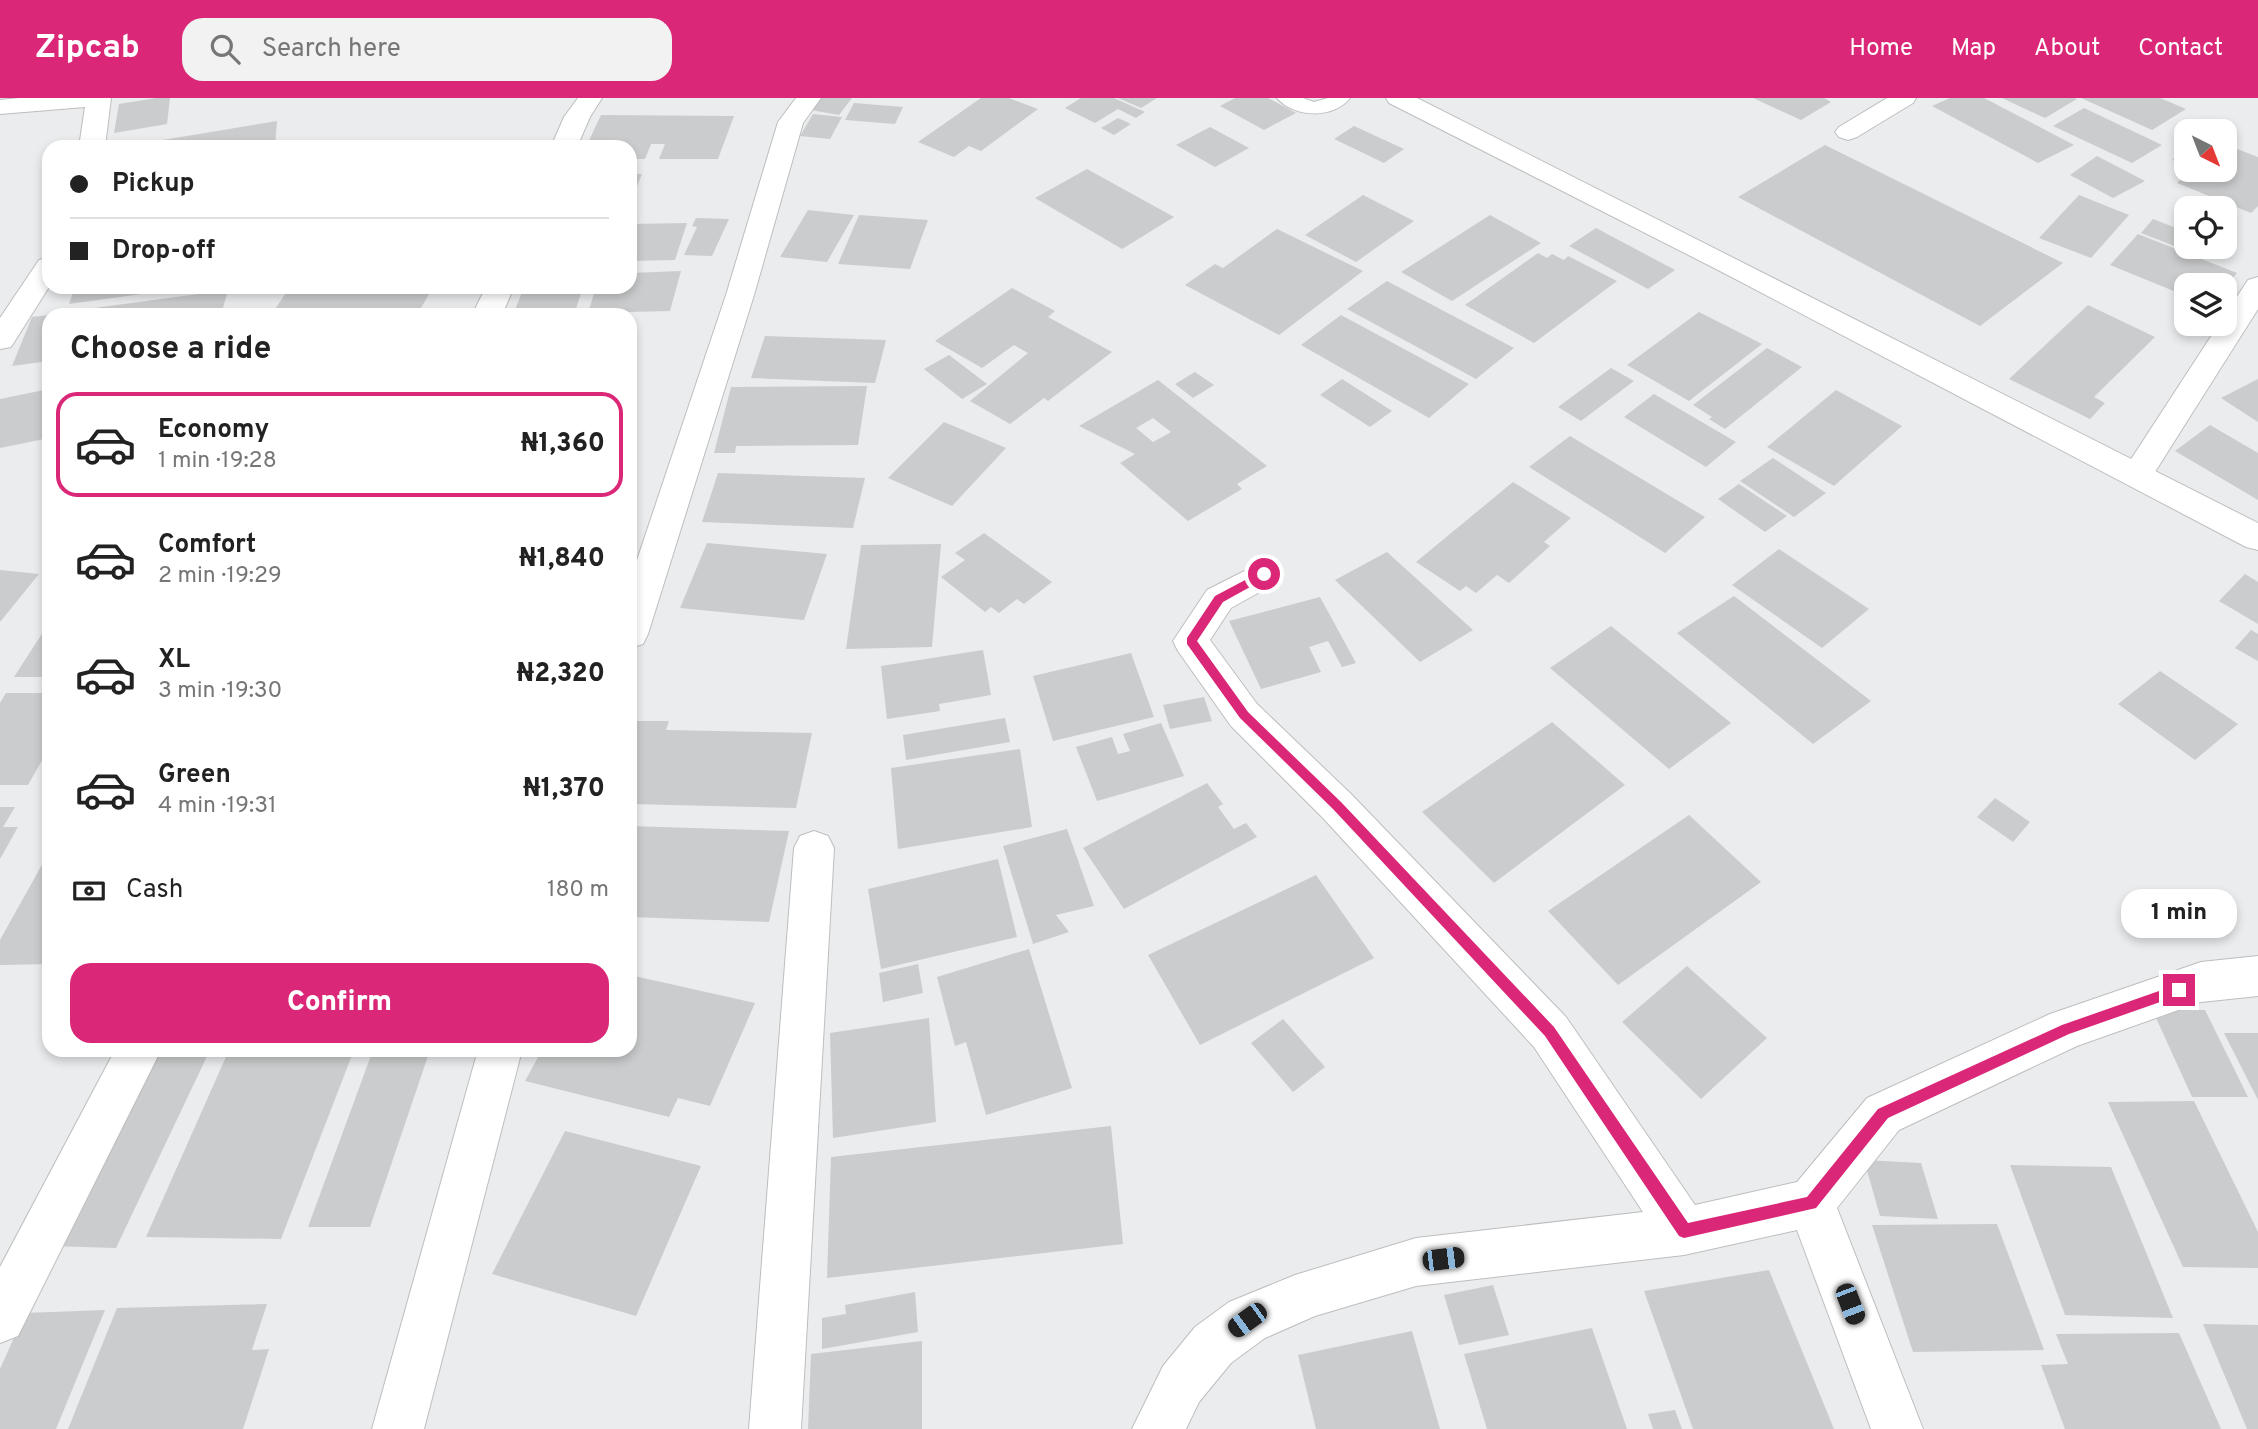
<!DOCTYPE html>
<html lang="en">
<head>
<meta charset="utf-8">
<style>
	:root { --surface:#fff; --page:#f2f2f2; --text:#222; --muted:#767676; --line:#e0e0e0; --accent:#db2777 }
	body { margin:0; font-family:Overpass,sans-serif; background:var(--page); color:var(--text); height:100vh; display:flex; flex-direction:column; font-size:26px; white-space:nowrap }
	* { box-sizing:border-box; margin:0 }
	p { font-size:23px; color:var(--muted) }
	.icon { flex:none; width:38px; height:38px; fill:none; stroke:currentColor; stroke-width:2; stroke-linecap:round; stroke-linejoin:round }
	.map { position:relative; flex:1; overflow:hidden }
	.panel { position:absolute; left:42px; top:210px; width:595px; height:749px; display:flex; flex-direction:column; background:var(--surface); border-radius:21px; box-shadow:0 4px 10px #0003 }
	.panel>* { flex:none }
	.hud { position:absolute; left:42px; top:42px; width:595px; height:154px; border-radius:21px; box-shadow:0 4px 10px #0003; display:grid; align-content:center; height:154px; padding:0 28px; background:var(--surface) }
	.needle { width:46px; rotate:138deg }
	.fabs { position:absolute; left:2174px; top:21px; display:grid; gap:14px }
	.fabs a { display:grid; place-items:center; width:63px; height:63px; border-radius:14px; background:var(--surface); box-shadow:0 4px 10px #0003; font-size:35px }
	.end { position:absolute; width:32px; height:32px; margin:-16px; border:9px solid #db2777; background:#fff; box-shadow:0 0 0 4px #fff }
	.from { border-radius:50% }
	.bubble { position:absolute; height:49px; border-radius:21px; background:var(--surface); box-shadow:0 4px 10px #0003; font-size:23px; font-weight:800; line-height:49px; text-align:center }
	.car { position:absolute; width:21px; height:42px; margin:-21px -10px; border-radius:9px; box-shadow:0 0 5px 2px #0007; background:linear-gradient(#222 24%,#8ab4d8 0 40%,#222 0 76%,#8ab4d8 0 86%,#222 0) }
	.hud b { display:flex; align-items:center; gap:24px; height:66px; font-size:26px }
	.hud b+b { border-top:2px solid var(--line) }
	.hud i { width:18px; height:18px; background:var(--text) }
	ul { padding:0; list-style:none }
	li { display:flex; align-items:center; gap:21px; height:105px; margin:0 14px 10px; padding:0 14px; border:4px solid transparent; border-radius:21px }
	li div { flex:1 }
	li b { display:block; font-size:26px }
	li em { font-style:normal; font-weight:800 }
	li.active { border-color:var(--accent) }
	li>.icon { width:63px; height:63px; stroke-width:1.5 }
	h2 { padding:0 28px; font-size:32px; line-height:84px }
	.pay { display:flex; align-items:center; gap:18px; height:77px; padding:0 28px; font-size:26px }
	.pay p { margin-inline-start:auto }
	.action { display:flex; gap:14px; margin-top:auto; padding:14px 28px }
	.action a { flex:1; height:80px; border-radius:21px; background:var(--accent); color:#fff; font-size:28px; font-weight:800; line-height:80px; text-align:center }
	header { display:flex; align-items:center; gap:42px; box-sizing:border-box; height:98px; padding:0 35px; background:var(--accent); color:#fff }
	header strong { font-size:33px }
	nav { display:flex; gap:38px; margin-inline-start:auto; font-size:24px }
	.search { width:490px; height:63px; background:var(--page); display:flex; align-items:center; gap:18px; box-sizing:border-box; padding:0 24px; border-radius:21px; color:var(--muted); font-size:26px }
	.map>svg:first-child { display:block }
</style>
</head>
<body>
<header>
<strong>Zipcab</strong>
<div class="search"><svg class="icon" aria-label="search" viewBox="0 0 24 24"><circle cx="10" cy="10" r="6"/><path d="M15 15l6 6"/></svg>Search here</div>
<nav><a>Home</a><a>Map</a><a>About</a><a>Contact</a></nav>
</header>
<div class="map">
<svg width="2258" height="1331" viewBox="0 0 2258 1331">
	<rect width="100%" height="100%" fill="#ebeced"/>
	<g fill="#cbcccd" fill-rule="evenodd">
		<polygon points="156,0 170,0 167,26 114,35 119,6"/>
		<polygon points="814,0 852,0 839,17 805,11"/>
		<polygon points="981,0 1009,0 1038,11 981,53 969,48 954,59 918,44"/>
		<polygon points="1081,0 1114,0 1145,14 1136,20 1118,11 1095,25 1065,10"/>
		<polygon points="1118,0 1157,0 1141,10"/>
		<polygon points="1235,0 1268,0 1296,15 1264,32 1220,8"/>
		<polygon points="1753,0 1824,0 1831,4 1801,22"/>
		<polygon points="1950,0 1984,0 2074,47 2038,65 1932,8"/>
		<polygon points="2002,0 2074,0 2077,1 2045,20"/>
		<polygon points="2081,0 2160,0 2186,11 2152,32"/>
		<polygon points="854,5 903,9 895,26 845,22"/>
		<polygon points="2084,10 2162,47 2132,65 2053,28"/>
		<polygon points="813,16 842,19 830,41 800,38"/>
		<polygon points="601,17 734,18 718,61 659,61 665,46 651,46 645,61 630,61 630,49 586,49"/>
		<polygon points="1118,20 1131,26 1114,37 1101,30"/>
		<polygon points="277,23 275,49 138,49 139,46"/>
		<polygon points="1354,28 1404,51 1384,65 1334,41"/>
		<polygon points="1210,29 1249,50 1215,69 1176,47"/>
		<polygon points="2224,46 2258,59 2258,108 2251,115 2177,85 2190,72 2224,72"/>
		<polygon points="1825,47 2063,165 1980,228 1738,99"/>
		<polygon points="2186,50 2186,67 2172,62"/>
		<polygon points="2097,58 2145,83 2113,100 2070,77"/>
		<polygon points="1087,71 1174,119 1122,151 1035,100"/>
		<polygon points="630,76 642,76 630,105"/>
		<polygon points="1363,97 1414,123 1356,164 1305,137"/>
		<polygon points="2079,97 2129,117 2091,160 2039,140"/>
		<polygon points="808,112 854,117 827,164 780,159"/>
		<polygon points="859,117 928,122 910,171 838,166"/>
		<polygon points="1490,117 1541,145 1452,203 1401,174"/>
		<polygon points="696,120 729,121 712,158 684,157 697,129 692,128"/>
		<polygon points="2153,121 2186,134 2186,149 2207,149 2200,158 2141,135"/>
		<polygon points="687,125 675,162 630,163 630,126"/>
		<polygon points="1596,130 1675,172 1648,191 1569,148"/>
		<polygon points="1277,131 1363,173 1279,237 1185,187 1215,166 1223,170"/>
		<polygon points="2138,136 2237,175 2224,190 2224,187 2186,187 2186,198 2110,167"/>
		<polygon points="1538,155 1547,160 1552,156 1564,162 1568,158 1617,183 1534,245 1465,207"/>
		<polygon points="681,173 670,213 588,215 596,189 630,189 630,175"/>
		<polygon points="1387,183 1514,250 1476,281 1347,211"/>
		<polygon points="75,189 177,189 178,191 69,206"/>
		<polygon points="290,189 433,189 417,217 271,217"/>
		<polygon points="524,189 583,189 574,217 513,217"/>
		<polygon points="1012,190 1055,213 1048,219 1112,254 1048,303 1044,300 1010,326 970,303 1028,255 1014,247 982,270 935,243"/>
		<polygon points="228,192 221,217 57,217 57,215"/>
		<polygon points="2088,207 2155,239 2094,299 2105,305 2090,321 2009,281"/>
		<polygon points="1699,214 1762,246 1689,303 1627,267"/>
		<polygon points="49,217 49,263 12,268 32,219"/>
		<polygon points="1341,217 1469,286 1429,320 1301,247"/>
		<polygon points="765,238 886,242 875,285 751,280"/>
		<polygon points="1767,250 1802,269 1725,331 1709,321 1712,319 1693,307"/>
		<polygon points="949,257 987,286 962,301 924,271"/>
		<polygon points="1611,270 1634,283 1581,323 1558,309"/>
		<polygon points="1195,274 1214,287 1193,300 1175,286"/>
		<polygon points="1342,281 1392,313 1370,329 1320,297"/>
		<polygon points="2258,281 2258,324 2221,300"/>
		<path d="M1158,282L1267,368L1237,386L1242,391L1188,423L1120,365L1135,356L1079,328ZM1153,320L1171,334L1153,344L1136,330Z"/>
		<polygon points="867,288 858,347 736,348 735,355 714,355 731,289"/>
		<polygon points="49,291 49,340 0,350 0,301"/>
		<polygon points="1836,292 1902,328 1834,388 1767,349"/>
		<polygon points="1654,296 1736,344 1706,369 1624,319"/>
		<polygon points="944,324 1006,350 952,408 888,380"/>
		<polygon points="2210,327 2258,355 2258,402 2175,353"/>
		<polygon points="1570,338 1705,419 1665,455 1529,369"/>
		<polygon points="1773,360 1826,395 1794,419 1740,383"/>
		<polygon points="718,375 865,380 853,430 702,424"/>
		<polygon points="1513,384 1571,420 1544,444 1550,448 1509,485 1497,477 1476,495 1466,488 1460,493 1416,464"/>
		<polygon points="1739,386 1787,418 1765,434 1718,401"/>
		<polygon points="984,435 1052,484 1024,506 1017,501 999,515 991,509 985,514 941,479 965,462 955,455"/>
		<polygon points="707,445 827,456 804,522 680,510"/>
		<polygon points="941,446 932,549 846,551 861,447"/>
		<polygon points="1779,451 1869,511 1822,550 1732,487"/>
		<polygon points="1387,454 1473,532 1420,564 1335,482"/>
		<polygon points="0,472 39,476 0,524"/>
		<polygon points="2245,476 2258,484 2258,526 2219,503"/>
		<polygon points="1734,498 1871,603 1813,646 1677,535"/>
		<polygon points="1320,499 1356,565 1342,569 1328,543 1309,549 1321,574 1261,591 1229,523"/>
		<polygon points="49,525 49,579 14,579"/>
		<polygon points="1611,528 1731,625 1669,671 1550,570"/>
		<polygon points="2251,532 2258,536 2258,563 2235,550"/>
		<polygon points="983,552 991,597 939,606 940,613 887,621 881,568"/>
		<polygon points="1131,555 1154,619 1053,643 1033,578"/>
		<polygon points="2160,573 2238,626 2195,662 2118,606"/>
		<polygon points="6,595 49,595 49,650 28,687 0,687 0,605"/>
		<polygon points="1204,599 1212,623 1170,631 1163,607"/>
		<polygon points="1005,620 1010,644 906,662 903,637"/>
		<polygon points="634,623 669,623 666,632 812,635 796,710 630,706 630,636"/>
		<polygon points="1552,624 1625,687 1494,785 1422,714"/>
		<polygon points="1161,625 1184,678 1097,703 1076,649 1112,639 1118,656 1130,653 1123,636"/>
		<polygon points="1020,651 1032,729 898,751 891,670"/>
		<polygon points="1207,685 1223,706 1218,709 1234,731 1246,725 1257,739 1124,811 1083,750"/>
		<polygon points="1995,700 2030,724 2013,744 1977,719"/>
		<polygon points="0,709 15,709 3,729 18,729 0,761"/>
		<polygon points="1689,717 1761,784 1618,887 1548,813"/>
		<polygon points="630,728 789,733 769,824 630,819"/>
		<polygon points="1067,731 1094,808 1056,817 1069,834 1033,846 1003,748"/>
		<polygon points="49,754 49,866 0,867 0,842"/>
		<polygon points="998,761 1017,839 881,871 868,791"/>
		<polygon points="1316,777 1374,860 1200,947 1148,857"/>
		<polygon points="1029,851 1072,990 986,1017 966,944 955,948 937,879"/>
		<polygon points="918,866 923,895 883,904 879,875"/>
		<polygon points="1687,868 1767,940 1701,1001 1622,924"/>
		<polygon points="630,877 755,905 710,1008 678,1000 669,1019 525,983 542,952 630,952"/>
		<polygon points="2152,911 2205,912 2248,999 2192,999"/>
		<polygon points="929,920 936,1024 833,1040 830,935"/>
		<polygon points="1283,921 1325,969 1293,994 1251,945"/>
		<polygon points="2224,935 2258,935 2258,1002"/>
		<polygon points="147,952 210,952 116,1150 49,1148"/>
		<polygon points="229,952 354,952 281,1141 146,1139"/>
		<polygon points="373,952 430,952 370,1129 308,1129"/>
		<polygon points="2194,1003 2258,1134 2258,1170 2183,1169 2108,1004"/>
		<polygon points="1111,1028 1123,1146 827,1180 831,1059"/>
		<polygon points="565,1033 701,1068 636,1218 492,1176"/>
		<polygon points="1864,1062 1921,1065 1938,1121 1880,1118"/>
		<polygon points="2010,1067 2111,1069 2173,1220 2065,1217"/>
		<polygon points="1997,1126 2044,1252 1913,1254 1872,1127"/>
		<polygon points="1769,1172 1834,1331 1693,1331 1644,1193"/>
		<polygon points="1493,1187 1509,1237 1459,1247 1444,1197"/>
		<polygon points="915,1194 918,1234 822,1251 822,1220 846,1216 845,1207"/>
		<polygon points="267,1206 252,1252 269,1251 243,1331 68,1331 117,1210"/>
		<polygon points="105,1212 56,1331 0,1331 0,1271 25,1215"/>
		<polygon points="2203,1226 2258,1227 2258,1331 2247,1331"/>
		<polygon points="1592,1230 1627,1331 1487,1331 1464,1256"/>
		<polygon points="1412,1233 1440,1331 1316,1331 1298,1257"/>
		<polygon points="2179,1235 2221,1331 2065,1331 2041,1267 2068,1266 2056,1236"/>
		<polygon points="922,1243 922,1331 808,1331 811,1256"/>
		<polygon points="1675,1312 1682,1331 1653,1331 1648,1316"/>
	</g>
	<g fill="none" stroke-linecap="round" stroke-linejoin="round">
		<g stroke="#bdbebf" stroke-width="2">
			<path id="lane" d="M1277,0H1303L1314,4L1328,0H1350C1334,21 1294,20 1277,0Z"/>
		</g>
		<g stroke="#bdbebf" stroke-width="2">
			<g id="street">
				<polygon points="19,0 111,0 105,49 79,49 85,9 0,16 0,2"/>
				<polygon points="578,0 602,0 590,19 577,49 551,49 564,19"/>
				<polygon points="796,0 821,0 803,25 754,197 648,536 643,546 630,550 630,483 726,197 778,24"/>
				<polygon points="1887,0 1916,0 1913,5 1857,39 1848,42 1839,39 1835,34 1839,29"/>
				<polygon points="49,159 49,189 11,249 0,251 0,220 39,162"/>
				<polygon points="2258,179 2258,211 2148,385 2137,388 2126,385 2121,377 2126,369 2219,226 2224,226 2224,218 2248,182"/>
				<polygon points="486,189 514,189 502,217 472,217"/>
				<polygon points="1264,463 1276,467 1281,476 1276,485 1231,510 1210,542 1257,606 1351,696 1566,919 1695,1107 1797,1084 1867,1000 2050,916 2201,864 2258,858 2258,898 2201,904 2077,948 1899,1032 1837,1110 1923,1331 1871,1331 1797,1132 1684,1157 1416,1188 1315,1218 1265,1240 1231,1265 1199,1304 1186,1331 1132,1331 1163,1268 1195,1229 1229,1204 1295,1177 1416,1140 1643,1114 1534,949 1323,720 1231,628 1178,553 1173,543 1207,492"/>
				<polygon points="814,733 828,738 834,750 801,1331 749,1331 794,750 800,738"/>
				<polygon points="115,952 161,952 18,1238 0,1245 0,1169"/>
				<polygon points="478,952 522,952 424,1331 372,1331"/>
			</g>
		</g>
		<g stroke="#bdbebf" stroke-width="2">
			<polygon id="secondary" points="1386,0 1417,0 2258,425 2258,452 2246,449 1720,173 1389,5"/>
		</g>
		<use href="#lane" fill="#fff" fill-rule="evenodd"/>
		<use href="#street" fill="#fff" fill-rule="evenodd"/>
		<use href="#secondary" fill="#fff" fill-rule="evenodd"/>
	</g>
	<polygon fill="#db2777" points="1264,472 1269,476 1268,479 1223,504 1197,543 1248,614 1341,704 1554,929 1688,1125 1807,1099 1878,1011 2062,927 2179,886 2185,892 2183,896 2069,936 1888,1020 1816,1110 1684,1140 1679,1138 1545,938 1333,711 1240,620 1187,546 1187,540 1215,498"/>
</svg>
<div class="fabs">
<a><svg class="needle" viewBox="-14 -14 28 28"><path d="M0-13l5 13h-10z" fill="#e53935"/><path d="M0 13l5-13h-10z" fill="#767676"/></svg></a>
<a><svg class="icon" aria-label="locate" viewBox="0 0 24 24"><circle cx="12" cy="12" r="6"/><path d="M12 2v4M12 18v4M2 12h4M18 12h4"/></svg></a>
<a><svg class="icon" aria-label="layers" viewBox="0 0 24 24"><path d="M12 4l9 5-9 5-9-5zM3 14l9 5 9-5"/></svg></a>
</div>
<i class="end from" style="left:1264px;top:476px"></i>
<i class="end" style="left:2179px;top:892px"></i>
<div class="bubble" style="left:2121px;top:791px;width:116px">1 min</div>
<i class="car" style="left:1443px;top:1161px;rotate:83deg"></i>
<i class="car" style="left:1850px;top:1206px;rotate:159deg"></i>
<i class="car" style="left:1247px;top:1222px;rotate:234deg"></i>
<div class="hud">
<b><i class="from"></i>Pickup</b>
<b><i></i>Drop-off</b>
</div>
<section class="panel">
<h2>Choose a ride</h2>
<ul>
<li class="active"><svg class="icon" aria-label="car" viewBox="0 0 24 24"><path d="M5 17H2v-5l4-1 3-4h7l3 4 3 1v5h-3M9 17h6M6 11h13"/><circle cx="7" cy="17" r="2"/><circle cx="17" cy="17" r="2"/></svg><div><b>Economy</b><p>1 min · 19:28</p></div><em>₦1,360</em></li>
<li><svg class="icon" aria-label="car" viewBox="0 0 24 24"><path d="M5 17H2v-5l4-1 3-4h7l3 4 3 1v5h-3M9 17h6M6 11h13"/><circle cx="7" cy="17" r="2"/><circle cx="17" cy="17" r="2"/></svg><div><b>Comfort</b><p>2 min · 19:29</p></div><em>₦1,840</em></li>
<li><svg class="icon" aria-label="car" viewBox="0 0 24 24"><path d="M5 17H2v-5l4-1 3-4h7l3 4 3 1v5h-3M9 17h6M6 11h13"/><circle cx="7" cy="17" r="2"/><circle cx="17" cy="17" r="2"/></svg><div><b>XL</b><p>3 min · 19:30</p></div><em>₦2,320</em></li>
<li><svg class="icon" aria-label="car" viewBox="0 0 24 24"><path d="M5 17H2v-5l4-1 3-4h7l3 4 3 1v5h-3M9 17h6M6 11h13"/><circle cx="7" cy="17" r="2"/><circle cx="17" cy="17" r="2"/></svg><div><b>Green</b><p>4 min · 19:31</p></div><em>₦1,370</em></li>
</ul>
<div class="pay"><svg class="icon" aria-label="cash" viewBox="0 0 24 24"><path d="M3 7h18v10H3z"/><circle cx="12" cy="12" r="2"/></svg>Cash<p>180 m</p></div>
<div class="action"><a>Confirm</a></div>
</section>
</div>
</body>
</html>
